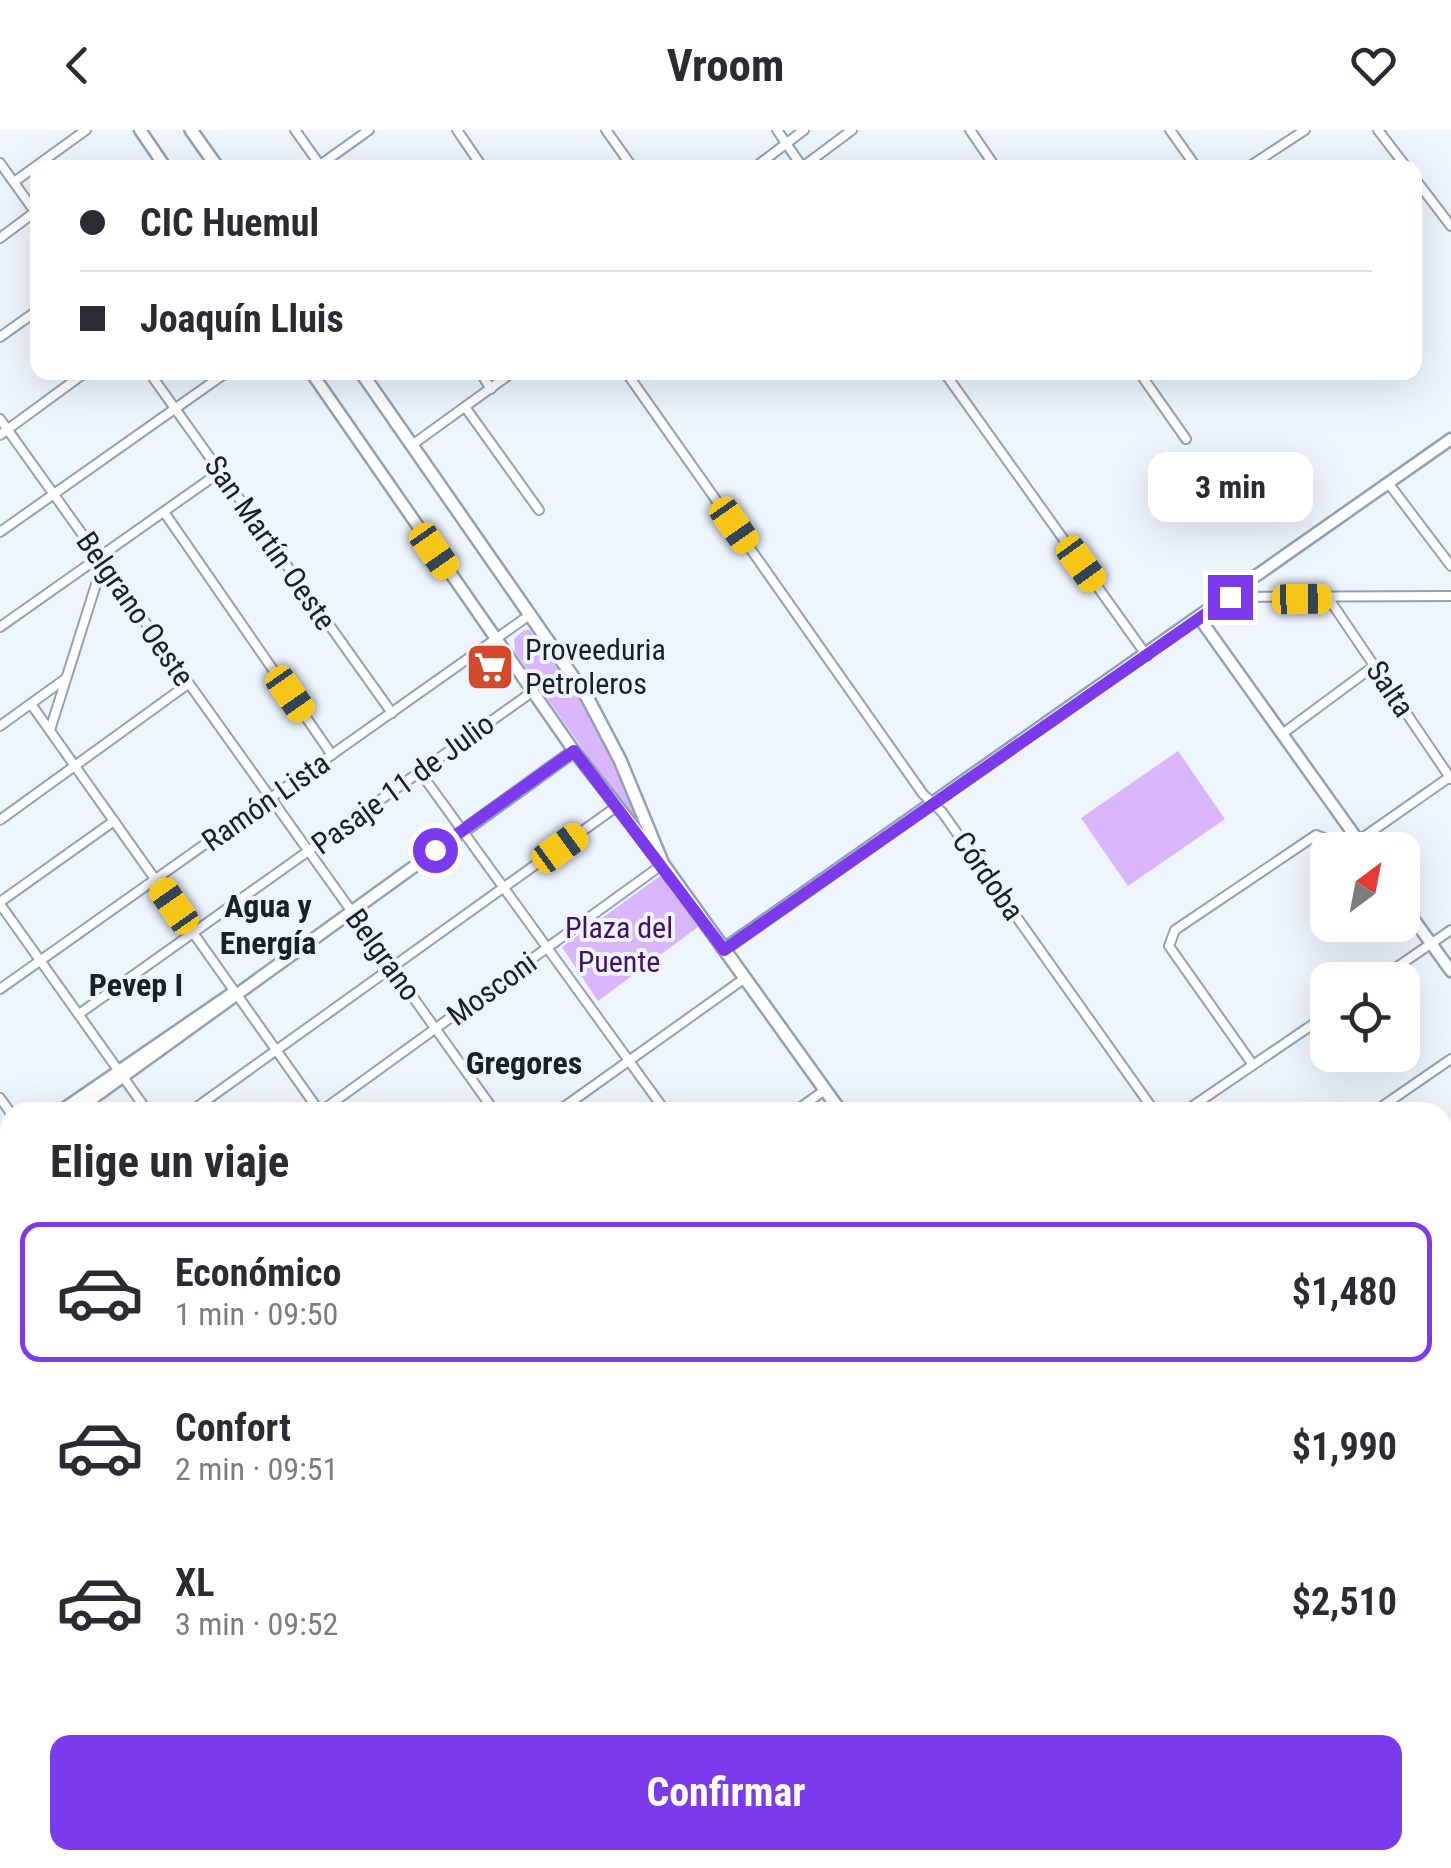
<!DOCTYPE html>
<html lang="es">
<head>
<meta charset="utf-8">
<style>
	:root { --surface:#fff; --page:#f7f7f7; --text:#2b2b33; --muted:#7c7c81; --line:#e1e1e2; --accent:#7c3aed }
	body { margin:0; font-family:"Roboto Condensed",sans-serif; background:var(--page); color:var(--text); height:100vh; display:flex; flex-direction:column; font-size:38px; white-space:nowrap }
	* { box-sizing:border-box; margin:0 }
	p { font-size:32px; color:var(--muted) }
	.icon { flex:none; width:55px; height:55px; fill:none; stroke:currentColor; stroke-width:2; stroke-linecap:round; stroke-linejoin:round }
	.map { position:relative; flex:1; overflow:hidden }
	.details { position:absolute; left:0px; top:972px; width:1452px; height:768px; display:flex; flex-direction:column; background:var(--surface); border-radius:30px 30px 0 0; box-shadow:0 10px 40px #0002 }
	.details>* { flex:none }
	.hud { position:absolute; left:30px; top:30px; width:1392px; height:220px; border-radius:20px; box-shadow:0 10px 40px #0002; display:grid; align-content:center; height:220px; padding:0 50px; background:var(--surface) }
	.needle { width:65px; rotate:32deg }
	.tools { position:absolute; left:1310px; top:702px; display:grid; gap:20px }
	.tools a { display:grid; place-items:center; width:110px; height:110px; border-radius:20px; background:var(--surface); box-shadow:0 10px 40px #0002; font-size:50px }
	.end { position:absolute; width:45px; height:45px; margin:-22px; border:12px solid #7c3aed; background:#fff; box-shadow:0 0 0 5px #fff }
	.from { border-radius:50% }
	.bubble { position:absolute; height:70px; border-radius:20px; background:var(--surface); box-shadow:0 10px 40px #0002; font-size:32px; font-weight:700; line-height:70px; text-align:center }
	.car { position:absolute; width:30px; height:60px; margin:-30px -15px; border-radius:12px; box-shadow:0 0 8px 2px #0007; background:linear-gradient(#f5c518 24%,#345 0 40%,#f5c518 0 76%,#345 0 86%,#f5c518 0) }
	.hud b { display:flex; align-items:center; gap:35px; height:95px; font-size:38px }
	.hud b+b { border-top:2px solid var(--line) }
	.hud i { width:25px; height:25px; background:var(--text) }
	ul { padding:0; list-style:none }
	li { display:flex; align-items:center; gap:30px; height:140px; margin:0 20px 15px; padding:0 30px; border:5px solid transparent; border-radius:20px }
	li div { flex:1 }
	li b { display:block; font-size:38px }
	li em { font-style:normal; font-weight:700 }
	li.on { border-color:var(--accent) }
	li>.icon { width:90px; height:90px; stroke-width:1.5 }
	h2 { padding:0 50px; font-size:45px; line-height:120px }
	.primary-button { display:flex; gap:20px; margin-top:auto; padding:20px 50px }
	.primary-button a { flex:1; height:115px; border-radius:20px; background:var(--accent); color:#fff; font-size:40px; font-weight:700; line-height:115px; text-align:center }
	header { display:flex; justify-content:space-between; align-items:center; height:130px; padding:0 50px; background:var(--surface); font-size:45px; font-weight:700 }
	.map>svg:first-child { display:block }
</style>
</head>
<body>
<header><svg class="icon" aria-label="back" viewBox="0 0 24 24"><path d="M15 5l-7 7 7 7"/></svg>Vroom<svg class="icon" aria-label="heart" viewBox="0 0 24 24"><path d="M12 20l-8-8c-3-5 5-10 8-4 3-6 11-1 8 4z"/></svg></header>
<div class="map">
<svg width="1451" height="1738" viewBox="0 0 1451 1738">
	<rect width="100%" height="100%" fill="#edf4fc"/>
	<g fill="#d9b6f9">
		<polygon points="524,500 530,500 592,587 647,704 642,704 515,522 514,509"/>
		<polygon points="1178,621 1225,689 1128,756 1081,688"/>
		<polygon points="660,746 666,747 698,797 598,871 562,817"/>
	</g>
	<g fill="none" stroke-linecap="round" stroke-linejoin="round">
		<g stroke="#91a2b4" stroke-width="12">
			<g id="minor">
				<polyline points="295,0 320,35"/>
				<polyline points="457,0 483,38"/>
				<polyline points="606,0 633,38"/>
				<polyline points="777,0 803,38"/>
				<polyline points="970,0 996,38"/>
				<polyline points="1170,0 1197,38"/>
				<polyline points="1378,0 1407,38"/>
				<polyline points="0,33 38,86"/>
				<polyline points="316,38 369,0"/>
				<polyline points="754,38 804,0"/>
				<polyline points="801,38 852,0"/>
				<polyline points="1247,38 1305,0"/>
				<polyline points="1415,49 1451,96"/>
				<polyline points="14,52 86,0"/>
				<polyline points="0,108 35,82"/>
				<polyline points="0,207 38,180"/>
				<polyline points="149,242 392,583"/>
				<polyline points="480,242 491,259"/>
				<polyline points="626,242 923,664 942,682 1155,982"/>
				<polyline points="944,242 1147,526"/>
				<polyline points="1139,242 1186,309"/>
				<polyline points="465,277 539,380"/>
				<polyline points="0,289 495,982"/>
				<polyline points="0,305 86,242"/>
				<polyline points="412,315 513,242"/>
				<polyline points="1389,354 1451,436"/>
				<polyline points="164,382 332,625"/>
				<polyline points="0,402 227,242"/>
				<polyline points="1230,467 1451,466"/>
				<polyline points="1329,469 1451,649"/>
				<polyline points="0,497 220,342"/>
				<polyline points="31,574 320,982"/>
				<polyline points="0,596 65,549"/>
				<polyline points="50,600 98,448 98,427"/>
				<polyline points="1282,604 1374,536"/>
				<polyline points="420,642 666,982"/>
				<polyline points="0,690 188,554"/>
				<polyline points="1358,711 1451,646"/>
				<polyline points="0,772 114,691"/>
				<polyline points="0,774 148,982"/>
				<polyline points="1378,850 1451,800"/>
				<polyline points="0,859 531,484"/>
				<polyline points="79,884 532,562"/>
				<polyline points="1253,935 1169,816 1175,800 1316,705 1333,711 1338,720"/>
				<polyline points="0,968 10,982"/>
				<polyline points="190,982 616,677"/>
				<polyline points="320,982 663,734"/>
				<polyline points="557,982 745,848"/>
				<polyline points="794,982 825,960"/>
				<polyline points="1184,982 1328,884"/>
				<polyline points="1374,982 1451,929"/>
				<polyline points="0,1158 10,1172"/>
				<polyline points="0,1208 10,1201"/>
				<polyline points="1442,1273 1451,1267"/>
				<polyline points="1442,1294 1451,1288"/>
				<polyline points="0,1358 10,1372"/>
				<polyline points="1442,1388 1451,1399"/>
				<polyline points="0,1548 10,1562"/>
				<polyline points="0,1723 10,1716"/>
				<polyline points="130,1730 136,1738"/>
				<polyline points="264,1730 269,1738"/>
				<polyline points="406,1730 412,1738"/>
				<polyline points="540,1730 545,1738"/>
				<polyline points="678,1730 684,1738"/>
				<polyline points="849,1730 855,1738"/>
				<polyline points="1026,1730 1032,1738"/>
				<polyline points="0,1737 0,1738"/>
				<polyline points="222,1738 234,1730"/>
				<polyline points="476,1738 488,1730"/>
				<polyline points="719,1738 730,1730"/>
				<polyline points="1192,1738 1203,1730"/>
			</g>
		</g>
		<g stroke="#91a2b4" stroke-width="15">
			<g id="tertiary">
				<polyline points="140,0 166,38"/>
				<polyline points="311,242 574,621 660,730"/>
				<polyline points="1200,489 1365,720"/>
				<polyline points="1402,773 1451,841"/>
				<polyline points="724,819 1451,309"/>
				<polyline points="59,982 231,864"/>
				<polyline points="74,982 574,621"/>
				<polyline points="0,1024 10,1017"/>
				<polyline points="0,1036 10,1029"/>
				<polyline points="950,1738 961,1730"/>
			</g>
		</g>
		<g stroke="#91a2b4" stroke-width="16">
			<g id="secondary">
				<polyline points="191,0 218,38"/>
				<polyline points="361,242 587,567 620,630 663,734 841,982"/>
				<polyline points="1374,1730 1379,1738"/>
			</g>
		</g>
		<use href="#minor" stroke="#fff" stroke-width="8"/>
		<use href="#tertiary" stroke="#fff" stroke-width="10"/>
		<use href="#secondary" stroke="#fff" stroke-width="11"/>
	</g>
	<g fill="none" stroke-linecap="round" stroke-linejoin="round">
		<polyline stroke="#7c3aed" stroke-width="12" points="435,720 574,621 724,820 1230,467"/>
	</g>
	<defs>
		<g id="supermarket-square" transform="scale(2.5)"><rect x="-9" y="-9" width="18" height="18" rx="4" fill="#d4492b" stroke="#edf4fc"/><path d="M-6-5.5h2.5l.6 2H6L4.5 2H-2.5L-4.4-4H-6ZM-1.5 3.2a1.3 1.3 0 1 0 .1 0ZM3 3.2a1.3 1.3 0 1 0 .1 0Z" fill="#fff"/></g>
	</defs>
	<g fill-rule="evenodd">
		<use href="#supermarket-square" x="490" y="537"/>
	</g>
	<g text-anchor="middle" stroke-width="8" stroke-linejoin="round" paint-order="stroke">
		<g font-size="30" fill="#1a2027" stroke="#edf4fc">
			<text transform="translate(270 413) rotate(55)" y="10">San Martín Oeste</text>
			<text transform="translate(135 479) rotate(55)" y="10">Belgrano Oeste</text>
			<text transform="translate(1390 559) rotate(56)" y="10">Salta</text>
			<text transform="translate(403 654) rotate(-36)" y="10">Pasaje 11 de Julio</text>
			<text transform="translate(266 672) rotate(-35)" y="10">Ramón Lista</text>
			<text transform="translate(988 746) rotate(55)" y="10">Córdoba</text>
			<text transform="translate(383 825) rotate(54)" y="10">Belgrano</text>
			<text transform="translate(492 859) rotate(-36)" y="10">Mosconi</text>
		</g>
		<g font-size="30" fill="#1a2027" stroke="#edf4fc" text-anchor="start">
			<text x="525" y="530">Proveeduria<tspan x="525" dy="34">Petroleros</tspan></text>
		</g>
		<g font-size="30" fill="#451066" stroke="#edf4fc">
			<text x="619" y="808">Plaza del<tspan x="619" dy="34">Puente</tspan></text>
		</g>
		<g font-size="32" font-weight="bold" fill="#1a2027" stroke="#edf4fc">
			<text x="268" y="787">Agua y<tspan x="268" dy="37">Energía</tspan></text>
			<text x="136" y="866">Pevep I</text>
			<text x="524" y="944">Gregores</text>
		</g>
	</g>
</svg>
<div class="tools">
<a><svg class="needle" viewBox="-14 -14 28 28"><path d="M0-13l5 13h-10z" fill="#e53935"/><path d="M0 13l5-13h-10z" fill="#7c7c81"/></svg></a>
<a><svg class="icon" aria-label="locate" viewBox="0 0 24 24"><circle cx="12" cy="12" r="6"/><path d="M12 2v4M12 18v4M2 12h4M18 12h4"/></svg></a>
</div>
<i class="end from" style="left:435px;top:720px"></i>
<i class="end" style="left:1230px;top:467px"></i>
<div class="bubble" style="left:1148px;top:322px;width:165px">3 min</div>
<i class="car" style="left:734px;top:395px;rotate:145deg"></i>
<i class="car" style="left:434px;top:421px;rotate:145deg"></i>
<i class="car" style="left:1081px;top:434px;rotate:144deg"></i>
<i class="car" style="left:1302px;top:469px;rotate:89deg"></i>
<i class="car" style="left:290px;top:564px;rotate:145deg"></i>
<i class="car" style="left:560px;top:718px;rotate:54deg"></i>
<i class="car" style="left:174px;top:776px;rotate:325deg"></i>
<div class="hud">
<b><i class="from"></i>CIC Huemul</b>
<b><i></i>Joaquín Lluis</b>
</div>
<section class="details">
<h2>Elige un viaje</h2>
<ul>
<li class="on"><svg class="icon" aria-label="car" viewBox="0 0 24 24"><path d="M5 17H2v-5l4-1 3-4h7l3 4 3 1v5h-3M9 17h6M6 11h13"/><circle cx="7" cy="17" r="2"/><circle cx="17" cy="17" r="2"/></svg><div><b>Económico</b><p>1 min · 09:50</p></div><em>$1,480</em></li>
<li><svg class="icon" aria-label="car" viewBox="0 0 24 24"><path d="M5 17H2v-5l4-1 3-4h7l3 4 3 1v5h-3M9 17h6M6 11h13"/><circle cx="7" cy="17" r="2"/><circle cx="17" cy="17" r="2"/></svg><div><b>Confort</b><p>2 min · 09:51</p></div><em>$1,990</em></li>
<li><svg class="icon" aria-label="car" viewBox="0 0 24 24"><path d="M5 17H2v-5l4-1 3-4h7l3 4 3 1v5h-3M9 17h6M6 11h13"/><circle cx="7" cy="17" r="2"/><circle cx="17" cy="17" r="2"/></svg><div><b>XL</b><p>3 min · 09:52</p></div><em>$2,510</em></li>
</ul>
<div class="primary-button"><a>Confirmar</a></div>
</section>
</div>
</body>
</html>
